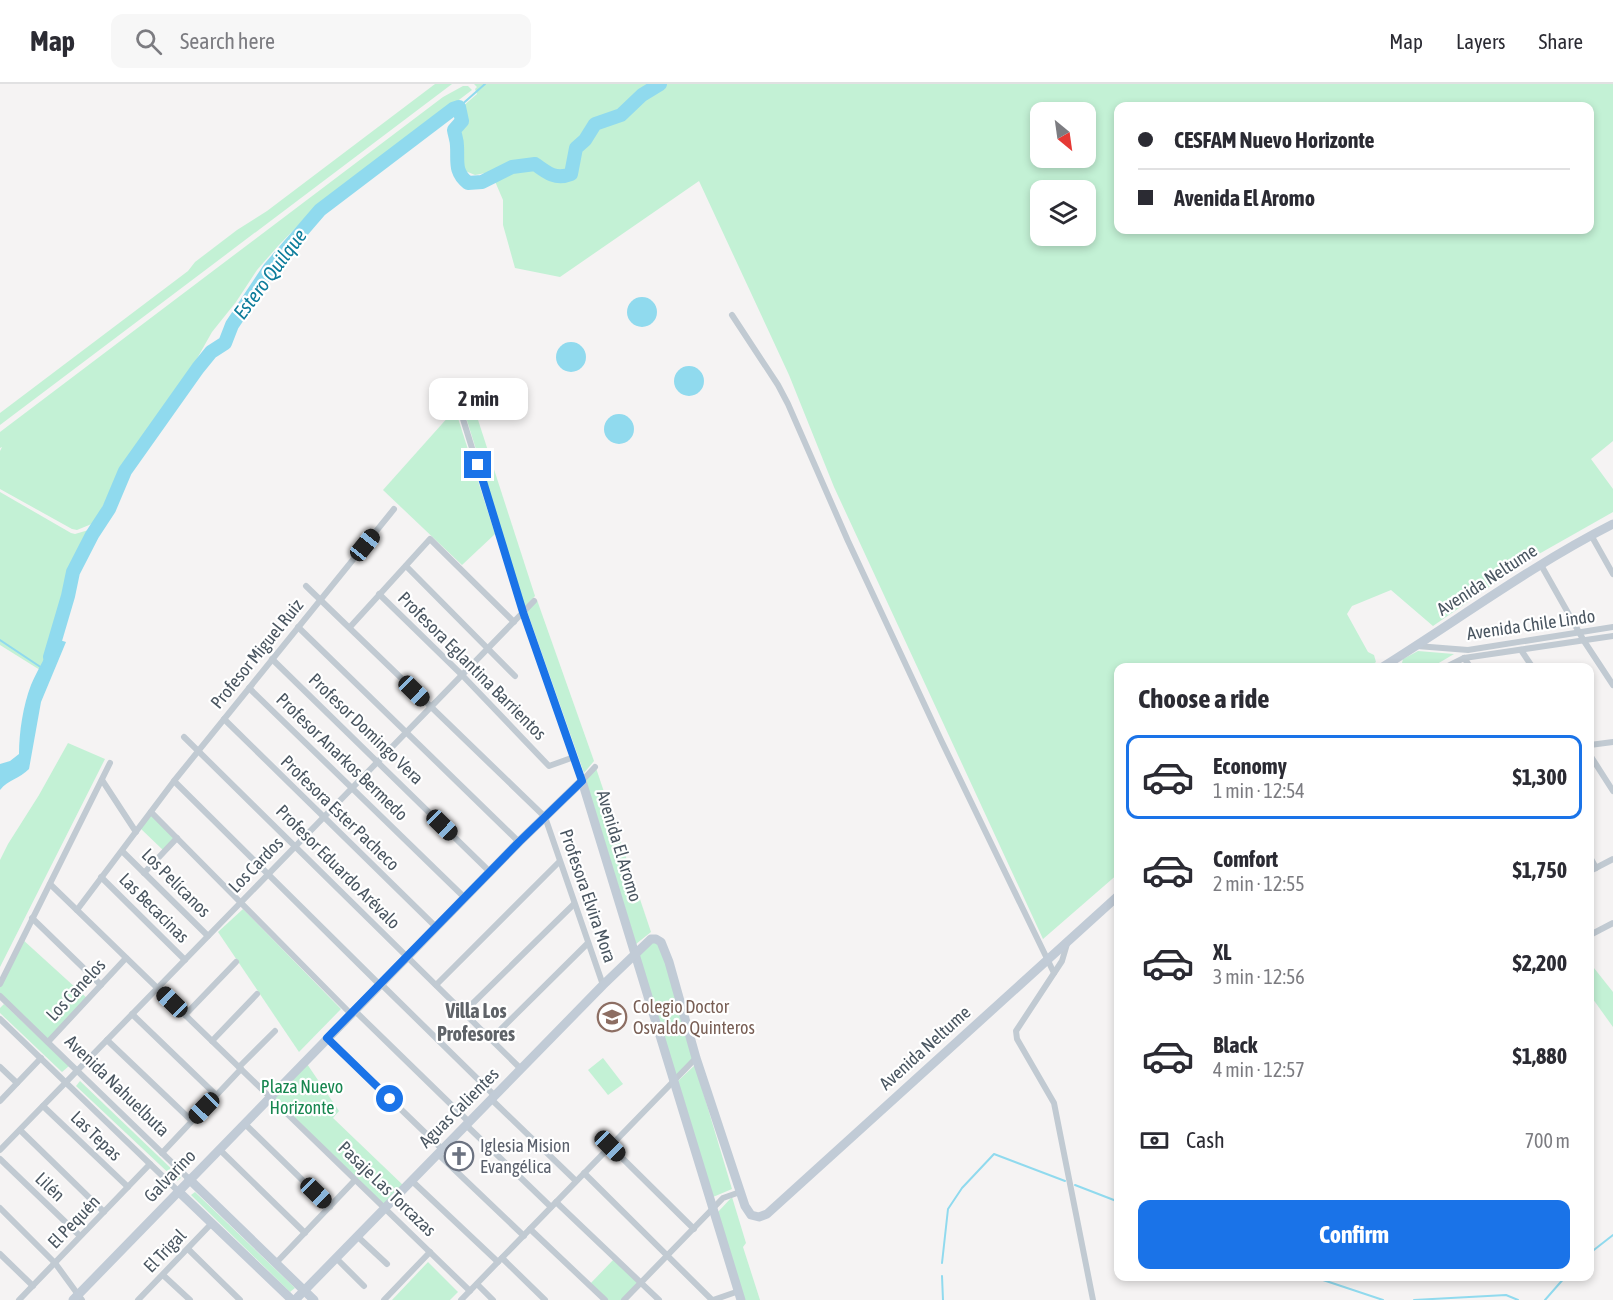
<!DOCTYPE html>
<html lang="en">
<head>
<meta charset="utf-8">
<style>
	:root { --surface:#fff; --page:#f7f7f7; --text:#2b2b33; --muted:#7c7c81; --line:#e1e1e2; --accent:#1a73e8 }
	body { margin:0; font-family:"Asap Condensed",sans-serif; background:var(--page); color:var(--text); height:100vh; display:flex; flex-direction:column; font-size:22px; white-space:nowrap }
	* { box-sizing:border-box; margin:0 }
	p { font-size:20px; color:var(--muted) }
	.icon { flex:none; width:33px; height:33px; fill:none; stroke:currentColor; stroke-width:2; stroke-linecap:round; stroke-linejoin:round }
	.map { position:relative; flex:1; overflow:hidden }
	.details { position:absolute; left:1114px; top:579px; width:480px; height:618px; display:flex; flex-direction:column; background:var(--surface); border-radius:12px; box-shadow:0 3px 9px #0003 }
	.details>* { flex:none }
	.guide { position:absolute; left:1114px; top:18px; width:480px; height:132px; border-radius:12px; box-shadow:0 3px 9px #0003; display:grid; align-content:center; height:132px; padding:0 24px; background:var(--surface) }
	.needle { width:39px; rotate:151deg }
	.controls { position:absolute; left:1030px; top:18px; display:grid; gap:12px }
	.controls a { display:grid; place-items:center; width:66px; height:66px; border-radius:12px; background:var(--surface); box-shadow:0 3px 9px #0003; font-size:30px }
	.end { position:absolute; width:27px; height:27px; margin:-14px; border:8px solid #1a73e8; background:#fff; box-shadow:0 0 0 3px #fff }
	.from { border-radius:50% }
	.bubble { position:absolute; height:42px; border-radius:12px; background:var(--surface); box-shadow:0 3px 9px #0003; font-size:20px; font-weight:700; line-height:42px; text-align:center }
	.car { position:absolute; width:18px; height:36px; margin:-18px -9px; border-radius:8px; box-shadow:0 0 4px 2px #0007; background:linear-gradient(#222 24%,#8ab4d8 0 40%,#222 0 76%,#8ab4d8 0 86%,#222 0) }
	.guide b { display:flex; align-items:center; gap:21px; height:57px; font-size:22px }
	.guide b+b { border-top:2px solid var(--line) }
	.guide i { width:15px; height:15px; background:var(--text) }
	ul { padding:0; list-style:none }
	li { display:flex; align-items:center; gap:18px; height:84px; margin:0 12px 9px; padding:0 12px; border:3px solid transparent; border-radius:12px }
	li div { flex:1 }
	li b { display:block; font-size:22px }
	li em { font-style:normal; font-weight:700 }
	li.on { border-color:var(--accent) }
	li>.icon { width:54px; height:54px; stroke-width:1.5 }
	h2 { padding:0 24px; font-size:27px; line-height:72px }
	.pay { display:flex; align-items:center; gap:15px; height:66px; padding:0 24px; font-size:22px }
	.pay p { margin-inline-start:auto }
	.action { display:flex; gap:12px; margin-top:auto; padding:12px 24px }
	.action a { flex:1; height:69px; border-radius:12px; background:var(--accent); color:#fff; font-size:24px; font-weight:700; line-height:69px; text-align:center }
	header { display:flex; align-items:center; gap:36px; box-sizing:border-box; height:84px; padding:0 30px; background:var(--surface); border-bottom:2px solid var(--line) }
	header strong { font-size:28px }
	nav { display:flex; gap:33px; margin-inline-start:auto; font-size:21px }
	.search { width:420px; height:54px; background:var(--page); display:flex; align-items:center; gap:15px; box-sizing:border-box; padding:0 21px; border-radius:12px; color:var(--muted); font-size:22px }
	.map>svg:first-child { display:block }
</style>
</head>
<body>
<header>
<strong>Map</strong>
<div class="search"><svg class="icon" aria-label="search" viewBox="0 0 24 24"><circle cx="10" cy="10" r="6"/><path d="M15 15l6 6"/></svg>Search here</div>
<nav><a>Map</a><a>Layers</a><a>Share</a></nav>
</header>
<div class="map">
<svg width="1613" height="1216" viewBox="0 0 1613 1216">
	<rect width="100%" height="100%" fill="#f5f3f3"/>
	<g fill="#c3f1d5" fill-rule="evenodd">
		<polygon points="435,0 452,0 0,341 0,329 188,187 195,178 237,146 267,127"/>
		<path d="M474,0H1613V357L1591,375L1613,405V428L1530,475L1433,542L1391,506L1352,522L1347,530L1368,568L1374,571L1376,578L1369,583L1119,584V789L1043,855L834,403L789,291L699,97L560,193L515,184L503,141V116L491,88L475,91L463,86C458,66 462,44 462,23L477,10L475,5L477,3ZM1119,22H1590V146H1119ZM1086,28V74H1041V28ZM1041,106H1086V152H1041Z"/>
		<polygon points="463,2 468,2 472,6 310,129 278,162 257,186 236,218 212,248 182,301 148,346 122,386 94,439 77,446 72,445 0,405 0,367 2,363 0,364 0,348 443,13"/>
		<polygon points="469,308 535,512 525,523 460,314"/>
		<polygon points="456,328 495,450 462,481 383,406 450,331"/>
		<polygon points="0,408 71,449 75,450 92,445 71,488 58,539 48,568 40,586 0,561"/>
		<polygon points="537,516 594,677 584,689 527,527"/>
		<polygon points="1418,567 1454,570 1432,583 1401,583 1403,575"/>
		<polygon points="68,659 105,675 0,883 0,776 8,760 39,711"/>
		<polygon points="596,684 651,848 636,860 586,697"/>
		<polygon points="151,728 177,754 164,767 139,743"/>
		<polygon points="243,825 341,925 299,968 218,848"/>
		<polygon points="22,855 88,915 48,958 0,912 0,900"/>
		<polygon points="659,856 696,974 674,996 635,870 648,857"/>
		<polygon points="1590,879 1613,908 1613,943 1590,911"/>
		<polygon points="4,920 69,982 62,988 0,929 0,924"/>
		<polygon points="603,974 623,1000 608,1011 588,986"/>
		<polygon points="305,977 339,1027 333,1034 405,1103 384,1124 270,1013"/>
		<polygon points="695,981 732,1105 713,1113 678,997"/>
		<polygon points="80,997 181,1094 177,1097 76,1002"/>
		<polygon points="195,1108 295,1204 290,1208 191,1111"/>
		<polygon points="732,1113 746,1159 743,1163 760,1216 745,1216 717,1129"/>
		<polygon points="615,1174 641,1199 624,1216 605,1216 589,1201"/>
		<polygon points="428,1178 458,1208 450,1216 392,1216"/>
	</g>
	<g fill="#90daee">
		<circle cx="642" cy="228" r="15"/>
		<circle cx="571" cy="273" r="15"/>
		<circle cx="689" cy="297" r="15"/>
		<circle cx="619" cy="345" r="15"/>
		<path d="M53,554L66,558L41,618L29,685C19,695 9,695 0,706V680L10,677L19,670C19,648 23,622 31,601C38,585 47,571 53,554Z"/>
	</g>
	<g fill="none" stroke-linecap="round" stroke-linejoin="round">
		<g stroke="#90daee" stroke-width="2">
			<polyline points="459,23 485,0"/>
			<polyline points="0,556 42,584"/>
			<polyline points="1075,1101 1119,1118"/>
			<polyline points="1590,1169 1613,1151"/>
			<polyline points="942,1179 948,1125 962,1104 994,1070 1065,1097"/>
			<polyline points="942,1192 943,1216"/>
			<polyline points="1311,1192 1383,1216"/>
			<polyline points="1414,1216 1506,1211 1518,1216"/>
			<polyline points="1545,1216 1566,1192"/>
		</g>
		<path stroke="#90daee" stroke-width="14" d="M50,573L68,512L73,488L92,451L109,425L125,387L198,284L211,268L225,259L232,241L270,184L320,126L453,25L459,23L462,37L454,46C455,52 457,56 457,62C458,77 454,88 468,99L482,98L512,83L535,80C547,89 556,96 571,90L576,64L585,56L595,40L621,31L642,11L660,0"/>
		<g stroke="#c1cad2" stroke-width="6">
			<polyline points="732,231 778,301 788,320 848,457 941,656 1054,889"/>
			<polyline points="458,319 523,528 582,697 595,683"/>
			<polyline points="1591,451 1613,490"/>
			<polyline points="1541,481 1584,557 1613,601"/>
			<polyline points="406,482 515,592"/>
			<polyline points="306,502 545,733 603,901"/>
			<polyline points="379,510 462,591 549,682 574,673"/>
			<polyline points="298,543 519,758"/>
			<polyline points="350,543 430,455 514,538"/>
			<polyline points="1417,562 1468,566 1613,543"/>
			<polyline points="1521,566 1533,584"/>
			<polyline points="1464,574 1471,584"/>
			<polyline points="272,575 490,788"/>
			<polyline points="1444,584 1464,574 1613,552"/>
			<polyline points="249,604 465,814"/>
			<polyline points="224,635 436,843"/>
			<polyline points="184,653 521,985"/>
			<polyline points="1590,661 1613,658"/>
			<polyline points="1590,671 1613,707"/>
			<polyline points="102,696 136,748"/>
			<polyline points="174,697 380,901"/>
			<polyline points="151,728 351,930"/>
			<polyline points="122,767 208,852"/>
			<polyline points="1590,773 1596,784"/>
			<polyline points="1590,787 1613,775"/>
			<polyline points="144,789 177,754"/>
			<polyline points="101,793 185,876"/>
			<polyline points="50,800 470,1207"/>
			<polyline points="77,826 174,697 394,425"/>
			<polyline points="32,834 101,901"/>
			<polyline points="1590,851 1613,839"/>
			<polyline points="1067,860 1062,877 1016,947 1017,955 1054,1019 1093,1216"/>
			<polyline points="0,900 110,679"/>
			<polyline points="381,900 495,1012"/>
			<polyline points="436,901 559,778"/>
			<polyline points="0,912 189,1095"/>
			<polyline points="354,926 469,1038"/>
			<polyline points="464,928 574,820"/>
			<polyline points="132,930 216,1011"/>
			<polyline points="185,931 236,878"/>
			<polyline points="0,935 178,1107"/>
			<polyline points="327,954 442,1065"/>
			<polyline points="491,955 588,859"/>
			<polyline points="107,956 192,1037"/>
			<polyline points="212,957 257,910"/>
			<polyline points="48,958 126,874"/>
			<polyline points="0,983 17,999"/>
			<polyline points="239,983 275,947"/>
			<polyline points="491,1015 576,1097"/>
			<polyline points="0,1017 41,974"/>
			<polyline points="43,1022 128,1103"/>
			<polyline points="244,1039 330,1123"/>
			<polyline points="466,1041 551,1123"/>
			<polyline points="20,1046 104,1128"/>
			<polyline points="610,1062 694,1145"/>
			<polyline points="219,1065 305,1149"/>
			<polyline points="0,1066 534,517"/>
			<polyline points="162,1069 241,985"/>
			<polyline points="438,1070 524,1152"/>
			<polyline points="0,1075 80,1152"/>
			<polyline points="584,1089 712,1216"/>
			<polyline points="411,1096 498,1178"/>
			<polyline points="556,1118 659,1216"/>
			<polyline points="0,1124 55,1179 82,1216"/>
			<polyline points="530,1145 605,1216"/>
			<polyline points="357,1152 387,1180"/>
			<polyline points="188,1165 240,1216"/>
			<polyline points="0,1170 33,1202"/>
			<polyline points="336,1174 364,1202"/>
			<polyline points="502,1174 545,1216"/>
			<polyline points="276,1179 355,1096"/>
			<polyline points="163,1191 190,1216"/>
			<polyline points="477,1200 493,1216"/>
			<polyline points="19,1216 150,1080"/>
			<polyline points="138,1216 212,1139"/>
			<polyline points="384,1216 430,1168"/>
			<polyline points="461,1216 696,974"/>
			<polyline points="624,1216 723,1114 740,1108"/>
			<polyline points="713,1216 739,1207"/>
		</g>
		<g stroke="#c1cbd6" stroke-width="9">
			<path d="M1381,584C1458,536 1532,481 1613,440"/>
			<polyline points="189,1095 314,1216"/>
			<polyline points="178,1107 292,1216"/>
			<polyline points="73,1216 519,758 582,697 741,1216"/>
			<polyline points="295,1216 603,901 651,855 656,855 661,858 669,878 696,974 745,1122 751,1131 759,1133 767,1130 1119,811"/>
		</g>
	</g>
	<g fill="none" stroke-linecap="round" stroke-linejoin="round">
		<polyline stroke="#1a73e8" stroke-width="8" points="390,1015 327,954 519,758 582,697 523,528 478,381"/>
	</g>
	<defs>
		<g id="school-ring" transform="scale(1.5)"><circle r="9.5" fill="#fff" stroke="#8d6e63" stroke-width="1.5"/><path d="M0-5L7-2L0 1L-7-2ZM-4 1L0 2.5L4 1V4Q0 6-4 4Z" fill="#8d6e63"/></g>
		<g id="church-ring" transform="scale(1.5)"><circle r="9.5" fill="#fff" stroke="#6b7280" stroke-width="1.5"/><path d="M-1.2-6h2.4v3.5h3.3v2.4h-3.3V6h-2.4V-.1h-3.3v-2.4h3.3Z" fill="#6b7280"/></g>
	</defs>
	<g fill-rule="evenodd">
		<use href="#school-ring" x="612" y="933"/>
		<use href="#church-ring" x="459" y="1072"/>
	</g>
	<g text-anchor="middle" stroke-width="4.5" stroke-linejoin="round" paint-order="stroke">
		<g font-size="18" fill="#4a5661" stroke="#fff">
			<text transform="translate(1487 496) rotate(-33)" y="6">Avenida Neltume</text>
			<text transform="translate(1531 541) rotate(-8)" y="6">Avenida Chile Lindo</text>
			<text transform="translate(257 570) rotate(-51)" y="6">Profesor Miguel Ruiz</text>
			<text transform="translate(472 582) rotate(45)" y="6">Profesora Eglantina Barrientos</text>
			<text transform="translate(366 645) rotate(44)" y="6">Profesor Domingo Vera</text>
			<text transform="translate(342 673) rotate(44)" y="6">Profesor Anarkos Bermedo</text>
			<text transform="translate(340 729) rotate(44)" y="6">Profesora Ester Pacheco</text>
			<text transform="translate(619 762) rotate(73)" y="6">Avenida El Aromo</text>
			<text transform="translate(256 781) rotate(-46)" y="6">Los Cardos</text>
			<text transform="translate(338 783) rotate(45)" y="6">Profesor Eduardo Arévalo</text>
			<text transform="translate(176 799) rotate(45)" y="6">Los Pelícanos</text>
			<text transform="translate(588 812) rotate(71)" y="6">Profesora Elvira Mora</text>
			<text transform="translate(154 824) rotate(45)" y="6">Las Becacinas</text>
			<text transform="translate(76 906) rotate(-47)" y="6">Los Canelos</text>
			<text transform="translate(925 964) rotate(-42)" y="6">Avenida Neltume</text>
			<text transform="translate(117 1002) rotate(44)" y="6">Avenida Nahuelbuta</text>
			<text transform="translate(459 1024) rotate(-45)" y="6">Aguas Calientes</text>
			<text transform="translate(96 1052) rotate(44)" y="6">Las Tepas</text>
			<text transform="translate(170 1092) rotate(-46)" y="6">Galvarino</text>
			<text transform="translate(50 1103) rotate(44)" y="6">Lilén</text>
			<text transform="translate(387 1105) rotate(44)" y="6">Pasaje Las Torcazas</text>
			<text transform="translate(74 1138) rotate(-46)" y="6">El Pequén</text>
			<text transform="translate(165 1167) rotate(-46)" y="6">El Trigal</text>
		</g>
		<g font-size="18" fill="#785e54" stroke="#fff" text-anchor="start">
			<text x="633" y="929">Colegio Doctor<tspan x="633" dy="21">Osvaldo Quinteros</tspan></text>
		</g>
		<g font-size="18" fill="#17864f" stroke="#fff">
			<text x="302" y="1009">Plaza Nuevo<tspan x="302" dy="21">Horizonte</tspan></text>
		</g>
		<g font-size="18" fill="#5b616d" stroke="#fff" text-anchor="start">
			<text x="480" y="1068">Iglesia Mision<tspan x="480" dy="21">Evangélica</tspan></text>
		</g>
		<g font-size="20" font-style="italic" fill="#0c7c9b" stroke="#fff">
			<text transform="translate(270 190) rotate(-53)" y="7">Estero Quilque</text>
		</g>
		<g font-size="20" font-weight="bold" fill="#5f6368" stroke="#fff">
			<text x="476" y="934">Villa Los<tspan x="476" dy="23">Profesores</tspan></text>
		</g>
	</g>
</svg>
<div class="controls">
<a><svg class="needle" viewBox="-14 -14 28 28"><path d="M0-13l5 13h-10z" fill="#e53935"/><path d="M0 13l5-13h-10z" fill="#7c7c81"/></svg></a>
<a><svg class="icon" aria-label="layers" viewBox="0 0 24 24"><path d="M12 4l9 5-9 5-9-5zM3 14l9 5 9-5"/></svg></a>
</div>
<i class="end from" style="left:390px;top:1015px"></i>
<i class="end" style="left:478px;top:381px"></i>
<div class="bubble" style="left:429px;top:294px;width:99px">2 min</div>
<i class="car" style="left:365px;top:461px;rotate:39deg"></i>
<i class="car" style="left:414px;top:607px;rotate:134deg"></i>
<i class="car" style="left:442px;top:741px;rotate:134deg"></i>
<i class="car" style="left:172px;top:918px;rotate:314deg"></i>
<i class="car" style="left:204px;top:1024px;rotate:224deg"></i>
<i class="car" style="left:610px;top:1062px;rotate:135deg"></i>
<i class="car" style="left:316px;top:1109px;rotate:134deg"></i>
<div class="guide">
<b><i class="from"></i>CESFAM Nuevo Horizonte</b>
<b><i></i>Avenida El Aromo</b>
</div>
<section class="details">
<h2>Choose a ride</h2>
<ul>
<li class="on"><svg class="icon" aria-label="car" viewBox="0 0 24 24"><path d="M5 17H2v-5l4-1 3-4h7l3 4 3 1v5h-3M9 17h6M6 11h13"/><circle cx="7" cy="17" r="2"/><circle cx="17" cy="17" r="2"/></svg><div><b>Economy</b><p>1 min · 12:54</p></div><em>$1,300</em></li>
<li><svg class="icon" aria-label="car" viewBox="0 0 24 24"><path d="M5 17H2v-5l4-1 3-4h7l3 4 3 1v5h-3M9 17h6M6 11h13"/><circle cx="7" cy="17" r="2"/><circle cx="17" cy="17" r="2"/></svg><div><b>Comfort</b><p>2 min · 12:55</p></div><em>$1,750</em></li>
<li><svg class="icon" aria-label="car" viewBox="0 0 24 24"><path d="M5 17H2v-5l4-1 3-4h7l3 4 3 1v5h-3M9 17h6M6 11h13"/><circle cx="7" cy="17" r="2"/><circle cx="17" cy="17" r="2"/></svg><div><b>XL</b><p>3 min · 12:56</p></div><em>$2,200</em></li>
<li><svg class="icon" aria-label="car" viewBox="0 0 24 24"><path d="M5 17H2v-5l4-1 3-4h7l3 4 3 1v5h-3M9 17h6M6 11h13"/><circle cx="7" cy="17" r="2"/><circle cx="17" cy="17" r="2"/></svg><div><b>Black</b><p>4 min · 12:57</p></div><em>$1,880</em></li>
</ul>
<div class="pay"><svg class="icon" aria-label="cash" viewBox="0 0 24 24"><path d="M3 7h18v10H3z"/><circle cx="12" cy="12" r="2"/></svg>Cash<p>700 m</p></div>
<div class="action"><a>Confirm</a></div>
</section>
</div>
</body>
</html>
